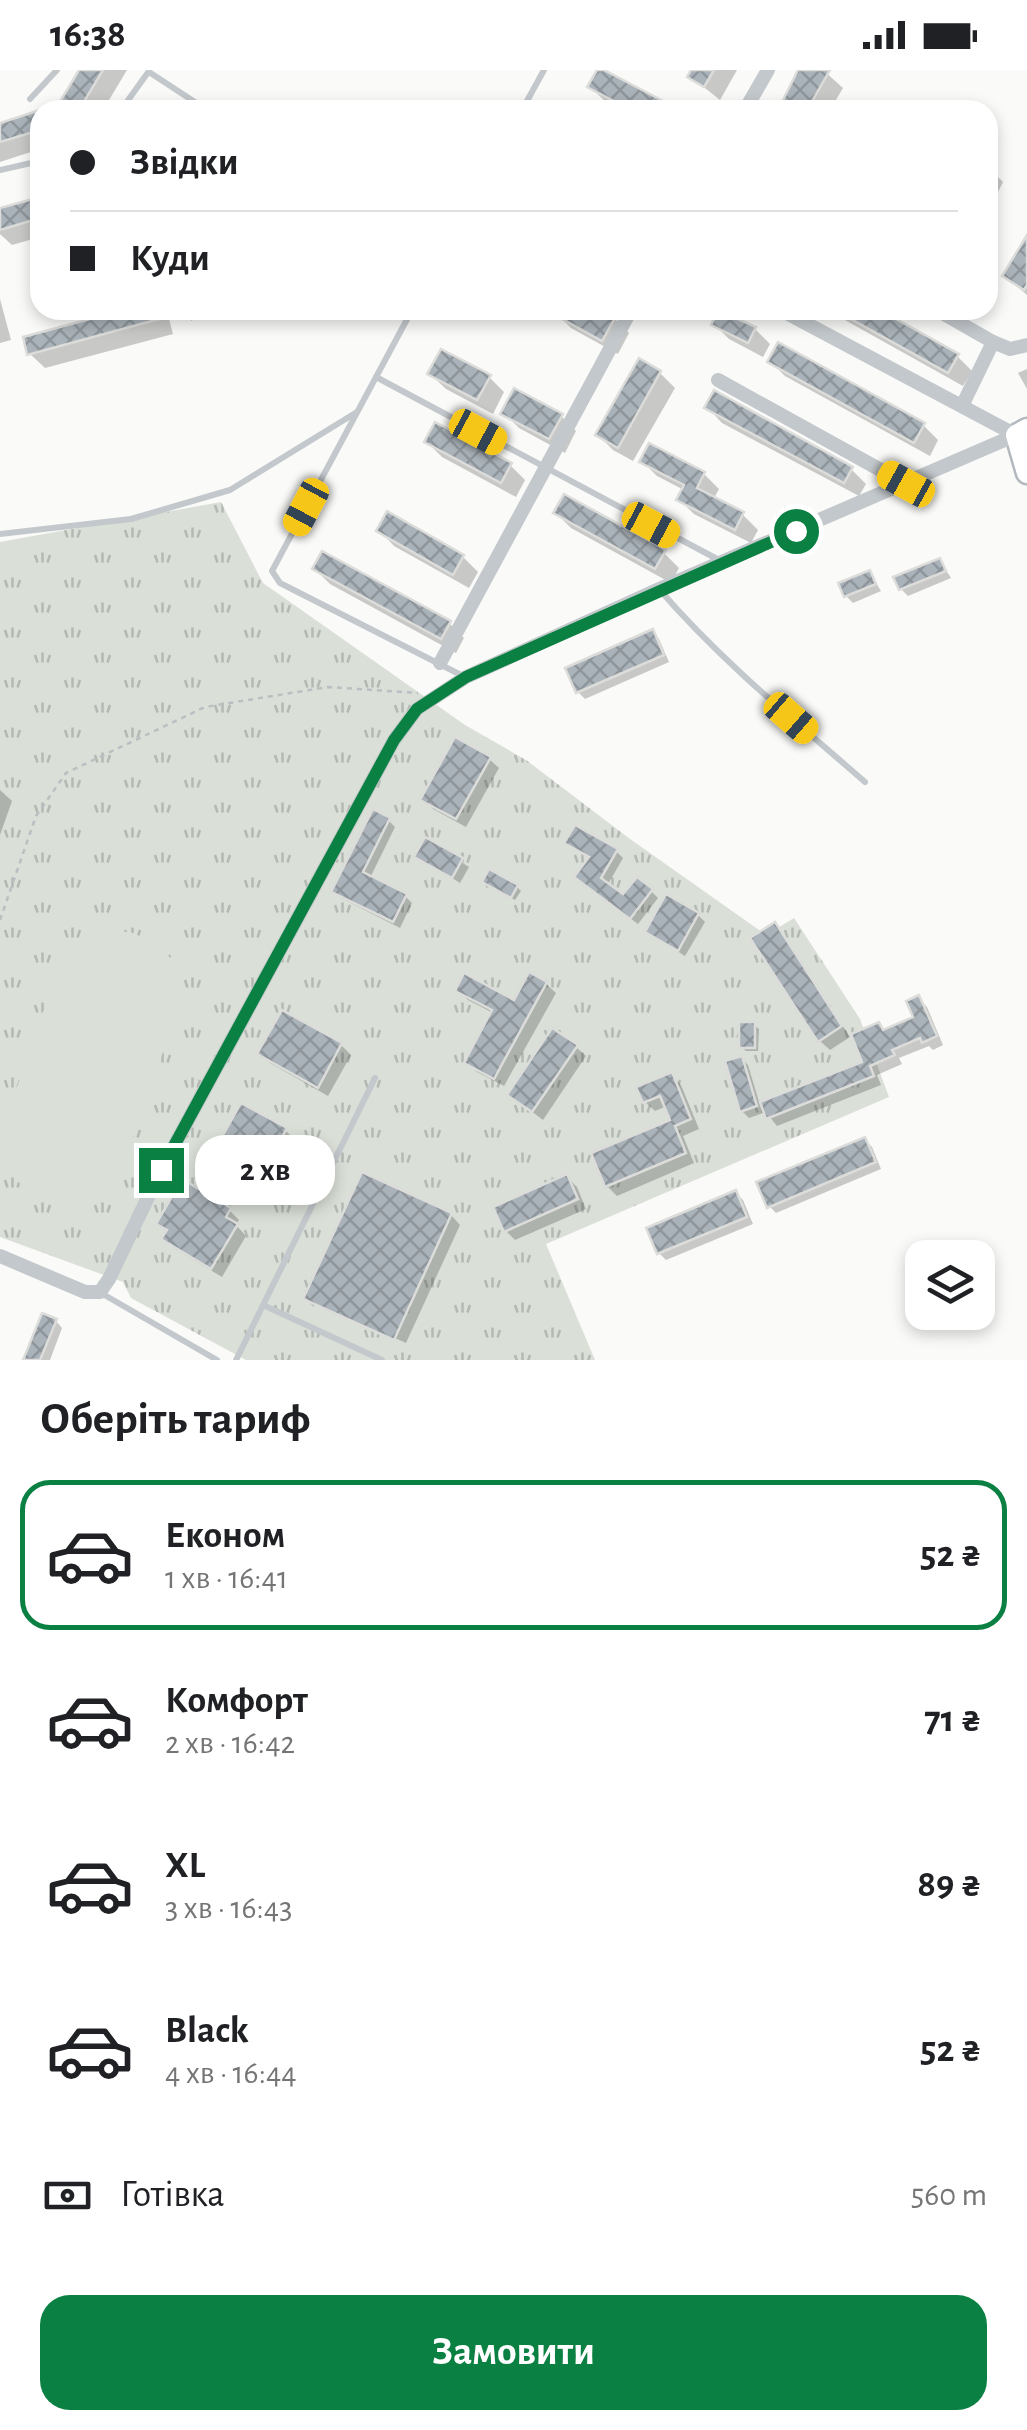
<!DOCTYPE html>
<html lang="uk">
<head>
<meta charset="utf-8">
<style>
	:root { --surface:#fff; --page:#f2f2f2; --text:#202124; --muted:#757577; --line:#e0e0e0; --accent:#0b8043 }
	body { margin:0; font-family:"Alegreya Sans",sans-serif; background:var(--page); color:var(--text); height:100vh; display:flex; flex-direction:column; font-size:38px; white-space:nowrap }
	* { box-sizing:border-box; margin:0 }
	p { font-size:32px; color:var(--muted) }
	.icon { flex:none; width:55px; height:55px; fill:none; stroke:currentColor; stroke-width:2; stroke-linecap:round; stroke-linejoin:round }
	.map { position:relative; height:1290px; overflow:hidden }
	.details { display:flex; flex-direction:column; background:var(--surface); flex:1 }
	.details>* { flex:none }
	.top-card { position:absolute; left:30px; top:30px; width:968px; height:220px; border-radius:30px; box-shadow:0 5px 15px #0003; display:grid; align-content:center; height:220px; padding:0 40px; background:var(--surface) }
	.buttons { position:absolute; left:905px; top:1170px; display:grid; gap:20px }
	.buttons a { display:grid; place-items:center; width:90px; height:90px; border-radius:20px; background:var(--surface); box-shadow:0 5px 15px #0003; font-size:50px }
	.end { position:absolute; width:45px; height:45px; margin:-22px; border:12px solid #0b8043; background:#fff; box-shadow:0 0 0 5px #fff }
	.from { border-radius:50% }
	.bubble { position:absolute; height:70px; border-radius:30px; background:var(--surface); box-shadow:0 5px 15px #0003; font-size:32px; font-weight:600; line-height:70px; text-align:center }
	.car { position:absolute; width:30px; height:60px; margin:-30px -15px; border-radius:12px; box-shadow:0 0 8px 2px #0007; background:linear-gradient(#f5c518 24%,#345 0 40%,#f5c518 0 76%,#345 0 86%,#f5c518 0) }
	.top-card b { display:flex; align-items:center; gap:35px; height:95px; font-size:38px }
	.top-card b+b { border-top:2px solid var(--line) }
	.top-card i { width:25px; height:25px; background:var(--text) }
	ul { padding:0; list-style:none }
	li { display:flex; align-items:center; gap:30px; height:150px; margin:0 20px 15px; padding:0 20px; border:5px solid transparent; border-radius:30px }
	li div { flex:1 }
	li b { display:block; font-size:38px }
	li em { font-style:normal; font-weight:600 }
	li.selected { border-color:var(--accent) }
	li>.icon { width:90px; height:90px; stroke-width:1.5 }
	h2 { padding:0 40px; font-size:45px; line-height:120px }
	.pay { display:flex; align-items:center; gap:25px; height:110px; padding:0 40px; font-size:38px }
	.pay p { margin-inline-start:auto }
	.button { display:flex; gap:20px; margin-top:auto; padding:20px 40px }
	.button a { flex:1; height:115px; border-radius:30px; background:var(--accent); color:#fff; font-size:40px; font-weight:600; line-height:115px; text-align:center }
	.status { display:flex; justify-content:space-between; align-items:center; height:70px; padding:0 50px; background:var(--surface); direction:ltr }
	.status svg { height:28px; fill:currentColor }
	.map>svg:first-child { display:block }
</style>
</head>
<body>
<div class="status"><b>16:38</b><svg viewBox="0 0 49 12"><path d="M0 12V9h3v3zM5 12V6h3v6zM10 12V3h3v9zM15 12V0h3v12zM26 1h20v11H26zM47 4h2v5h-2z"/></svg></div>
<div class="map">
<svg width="1027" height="1290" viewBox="0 0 1027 1290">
	<defs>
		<pattern id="grass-tufts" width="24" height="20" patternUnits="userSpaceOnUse" patternTransform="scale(2.5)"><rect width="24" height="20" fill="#dadfd7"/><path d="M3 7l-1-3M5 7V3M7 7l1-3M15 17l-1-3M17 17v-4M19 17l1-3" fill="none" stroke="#b4b9b4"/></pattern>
		<pattern id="building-cross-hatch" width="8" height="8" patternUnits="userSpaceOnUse" patternTransform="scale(2.5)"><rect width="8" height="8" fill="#aab3b9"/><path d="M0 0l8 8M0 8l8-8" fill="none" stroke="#8e969c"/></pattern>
	</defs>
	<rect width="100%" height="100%" fill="#fafaf8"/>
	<polygon fill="url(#grass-tufts)" points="221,432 263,513 465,655 526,690 630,769 766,865 794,848 860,949 889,1027 546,1174 595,1290 246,1290 131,1228 123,1212 0,1167 0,472"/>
	<path fill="#dadfd7" d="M107,859L133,863L160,875L179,899L181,930L121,1103C63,1151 10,1142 2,1060L62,888L78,873Z"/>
	<g fill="#0003">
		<polygon points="82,0 127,0 103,40 72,40"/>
		<polygon points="694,0 737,0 720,30 690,6"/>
		<polygon points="801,0 823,0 843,18 830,40 779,40"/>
		<polygon points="590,17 675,40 621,40 606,32"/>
		<polygon points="40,43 40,79 0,92 0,55"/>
		<polygon points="988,97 1003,112 995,128 988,124"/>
		<polygon points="40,130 40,167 12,175 0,164 0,141"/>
		<polygon points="1027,169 1027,225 1005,206"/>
		<polygon points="0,229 11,270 0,273"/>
		<polygon points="133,240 160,240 169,249 173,264 45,298 29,283"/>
		<polygon points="175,240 198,240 192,251"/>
		<polygon points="558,240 600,240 614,248 629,263 618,284 571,258 556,243"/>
		<polygon points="827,240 875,240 957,286 972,301 963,316"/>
		<polygon points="714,254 755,259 770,274 763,287 729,269"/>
		<polygon points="770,291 923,355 938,370 930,386 785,306"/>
		<polygon points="1027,299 1027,319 1018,303"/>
		<polygon points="660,303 675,318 633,391 613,380 598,365"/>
		<polygon points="430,304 489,307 504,322 493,344 446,319"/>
		<polygon points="707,337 851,399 866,414 859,426 722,353"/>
		<polygon points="504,343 561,346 576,361 565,383 519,358"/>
		<polygon points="427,372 510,395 525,410 516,427 442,387"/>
		<polygon points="642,391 704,404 719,419 713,430 742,444 758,460 751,473 694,444 679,429 684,420 657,406"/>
		<polygon points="556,443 664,483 679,498 671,513 571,458"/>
		<polygon points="379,460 463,487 478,502 469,518 394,476"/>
		<polygon points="940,491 951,508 908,526 901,519"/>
		<polygon points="315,499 449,553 464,568 456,583 330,514"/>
		<polygon points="870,503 881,521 853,533 846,526"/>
		<polygon points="652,562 659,569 669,592 585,629 578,622"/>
		<polygon points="489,689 499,698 466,757 433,739 423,729"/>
		<polygon points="0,720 12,731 0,765"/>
		<polygon points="388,750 395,757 370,808 405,826 412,833 400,858 341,828 334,821"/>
		<polygon points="426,770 469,797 460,813 417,786"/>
		<polygon points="567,773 616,781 623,788 607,816 624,828 651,821 658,828 638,854 584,814 591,789"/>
		<polygon points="489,815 517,817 521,821 515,830"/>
		<polygon points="698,845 705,852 685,886 648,862"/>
		<polygon points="774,855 784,865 850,967 830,980 820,971 754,869"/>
		<polygon points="546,914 556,923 504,1016 477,1002 467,992 493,943 468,930 458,920 515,933"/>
		<polygon points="918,928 927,937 943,975 933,980 929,976 899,988 902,994 877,1005 881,1015 777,1056 766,1042 749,1048 742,1041 741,988 748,995 760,1035 865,993 878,955 885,962 916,948"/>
		<polygon points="283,943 341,975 351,985 328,1026 270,993 260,984"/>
		<polygon points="754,955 759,959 758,981 746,981 741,977"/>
		<polygon points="576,977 586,986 543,1050 510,1025"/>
		<polygon points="671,1005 681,1015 699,1059 683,1066 694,1093 617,1126 607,1116 673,1051 667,1036 655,1041 645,1032"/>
		<polygon points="285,1060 292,1067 258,1128 204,1094"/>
		<polygon points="865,1070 872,1077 881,1099 776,1143 769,1136"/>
		<polygon points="567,1107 577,1117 586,1139 515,1170 506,1161"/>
		<polygon points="736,1123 743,1130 753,1154 666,1190 659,1183"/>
		<polygon points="229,1140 239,1150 236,1155 246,1166 222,1207 174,1178 165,1169 168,1163 159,1153"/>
		<polygon points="451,1145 460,1155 406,1273 314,1231 314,1237 306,1229"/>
		<polygon points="56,1251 62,1258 50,1290 26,1290"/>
	</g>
	<g fill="url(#building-cross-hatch)" stroke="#dcdcda" stroke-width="2.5">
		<polygon points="79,0 103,0 79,40 55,40"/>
		<polygon points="597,0 604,0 680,40 631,40 587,17"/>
		<polygon points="691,0 714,0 704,17 687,7"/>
		<polygon points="798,0 830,0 807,40 778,40"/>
		<polygon points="40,40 40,60 0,72 0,53"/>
		<polygon points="40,127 40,148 0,160 0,138"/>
		<polygon points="1027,165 1027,215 1024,220 1002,206"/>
		<polygon points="123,240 157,240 159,249 27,285 23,267"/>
		<polygon points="546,240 606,240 616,246 602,271"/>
		<polygon points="718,240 756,257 748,273 711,255"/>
		<polygon points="835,240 880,240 959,284 948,303"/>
		<polygon points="778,272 925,353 914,373 767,292"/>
		<polygon points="441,279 491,305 477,330 427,304"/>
		<polygon points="639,288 661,301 618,378 595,365"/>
		<polygon points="514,318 563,344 549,369 500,344"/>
		<polygon points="714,320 853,397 844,413 704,338"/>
		<polygon points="435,352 512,393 501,413 424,372"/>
		<polygon points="649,373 705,402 697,418 744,442 735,460 676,430 684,415 639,392"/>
		<polygon points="564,424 666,480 655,499 553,443"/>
		<polygon points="387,441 464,485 453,505 376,461"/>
		<polygon points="322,481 451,551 441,569 312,499"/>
		<polygon points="940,488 946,501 899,520 893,507"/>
		<polygon points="870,500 876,514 844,527 838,513"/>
		<polygon points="653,559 664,585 576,623 565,598"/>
		<polygon points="455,667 491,687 456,749 420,730"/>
		<polygon points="373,739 390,748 363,802 407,824 393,852 331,822"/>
		<polygon points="575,755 618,779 601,808 623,824 637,807 653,819 630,849 574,807 589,787 564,773"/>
		<polygon points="425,767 463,788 452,808 414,787"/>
		<polygon points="489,799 518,815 511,828 482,812"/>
		<polygon points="666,824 699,843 678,881 645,862"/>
		<polygon points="775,852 842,956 818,972 750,868"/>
		<polygon points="529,902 547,912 494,1009 464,993 492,940 455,921 464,903 514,930"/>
		<polygon points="919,925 937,966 922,973 920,968 892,980 895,985 870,996 874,1006 766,1049 760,1032 862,992 851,964 879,952 883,960 913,947 906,931"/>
		<polygon points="282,940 342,973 318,1018 257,984"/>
		<rect x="739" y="952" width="16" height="26"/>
		<polygon points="552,958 578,975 532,1042 507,1025"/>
		<polygon points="742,986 757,1036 740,1042 725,991"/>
		<polygon points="672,1002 691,1049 675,1056 686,1083 605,1117 591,1083 670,1050 660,1026 643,1033 636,1017"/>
		<polygon points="241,1033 287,1058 251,1123 201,1094 209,1081 213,1083"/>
		<polygon points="865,1067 876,1092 767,1138 756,1112"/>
		<polygon points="362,1102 452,1143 394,1270 303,1229"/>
		<polygon points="567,1104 578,1129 504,1162 493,1137"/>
		<polygon points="182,1109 231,1138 226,1147 238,1154 211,1199 161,1169 167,1160 156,1154"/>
		<polygon points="736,1120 747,1147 657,1184 646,1158"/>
		<polygon points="42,1243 57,1249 40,1290 23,1290"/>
	</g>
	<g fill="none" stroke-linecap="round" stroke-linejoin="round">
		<g stroke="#b3babf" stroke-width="25">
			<polyline id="secondary" points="1027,359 1016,365 1027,403"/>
		</g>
		<polyline stroke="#bbbfc2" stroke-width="2.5" stroke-dasharray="5 5" stroke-linecap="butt" points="0,850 36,746 66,703 205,637 328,617 418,623"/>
		<g stroke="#c3c8cc" stroke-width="6">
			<polyline points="149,2 207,40"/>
			<polyline points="30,29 57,0"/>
			<polyline points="121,40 149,1"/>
			<polyline points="522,40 544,0"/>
			<polyline points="0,100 40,91"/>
			<polyline points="34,223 40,221"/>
			<polyline points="412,240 272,501 280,513 465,607"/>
			<polyline points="376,307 719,490"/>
			<polyline points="0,464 131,449 230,420 357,342"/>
			<path d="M659,519C721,591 794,650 865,712"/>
			<polyline points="101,1223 217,1290"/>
			<polyline points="263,1235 382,1290"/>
			<polyline points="236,1290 375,1008"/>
		</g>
		<g stroke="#c3c8cc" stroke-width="14">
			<polyline points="745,40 768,0"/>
			<polyline points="781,240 1016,365"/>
			<polyline points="937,240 993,272"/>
			<polyline points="718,310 906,414"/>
			<polyline points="962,336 993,272 1010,279 1027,275"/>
			<polyline points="440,593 631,240"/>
			<polyline points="0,1186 85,1222 100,1222 109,1209 161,1100 394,670 417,639 466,607 659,519 1016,365"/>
		</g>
		<use href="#secondary" stroke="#fff" stroke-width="20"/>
	</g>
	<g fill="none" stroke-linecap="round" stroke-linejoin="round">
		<polyline stroke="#0b8043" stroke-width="12" points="161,1100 394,670 417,639 466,607 796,461"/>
	</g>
</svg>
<div class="buttons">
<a><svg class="icon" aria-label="layers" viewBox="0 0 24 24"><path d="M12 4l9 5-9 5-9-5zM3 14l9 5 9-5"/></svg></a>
</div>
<i class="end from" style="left:796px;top:461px"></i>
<i class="end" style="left:161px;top:1100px"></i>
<div class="bubble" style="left:195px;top:1065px;width:140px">2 хв</div>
<i class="car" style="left:478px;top:362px;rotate:118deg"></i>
<i class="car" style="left:906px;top:414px;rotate:299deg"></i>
<i class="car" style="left:306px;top:437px;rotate:208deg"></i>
<i class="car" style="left:651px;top:455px;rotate:118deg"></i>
<i class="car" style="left:791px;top:648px;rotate:131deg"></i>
<div class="top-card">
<b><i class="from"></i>Звідки</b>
<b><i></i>Куди</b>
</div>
</div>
<section class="details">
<h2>Оберіть тариф</h2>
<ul>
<li class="selected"><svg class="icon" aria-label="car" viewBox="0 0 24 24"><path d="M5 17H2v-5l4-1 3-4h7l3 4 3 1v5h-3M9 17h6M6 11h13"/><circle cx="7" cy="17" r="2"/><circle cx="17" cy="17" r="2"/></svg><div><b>Економ</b><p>1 хв · 16:41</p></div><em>52 ₴</em></li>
<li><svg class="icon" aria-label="car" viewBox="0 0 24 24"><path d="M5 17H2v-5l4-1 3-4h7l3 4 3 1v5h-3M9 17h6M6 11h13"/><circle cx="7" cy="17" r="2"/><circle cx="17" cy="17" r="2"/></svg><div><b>Комфорт</b><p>2 хв · 16:42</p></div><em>71 ₴</em></li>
<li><svg class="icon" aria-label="car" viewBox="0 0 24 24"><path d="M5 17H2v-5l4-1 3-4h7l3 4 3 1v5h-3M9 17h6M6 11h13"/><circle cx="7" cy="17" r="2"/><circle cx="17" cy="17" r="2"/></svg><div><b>XL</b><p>3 хв · 16:43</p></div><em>89 ₴</em></li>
<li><svg class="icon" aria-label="car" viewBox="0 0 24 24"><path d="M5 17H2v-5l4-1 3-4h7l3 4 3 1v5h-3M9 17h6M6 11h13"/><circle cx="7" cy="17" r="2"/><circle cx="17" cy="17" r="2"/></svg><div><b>Black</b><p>4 хв · 16:44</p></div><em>52 ₴</em></li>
</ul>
<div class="pay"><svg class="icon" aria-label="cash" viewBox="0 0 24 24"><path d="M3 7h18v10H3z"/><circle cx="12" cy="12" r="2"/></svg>Готівка<p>560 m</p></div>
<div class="button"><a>Замовити</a></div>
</section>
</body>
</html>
